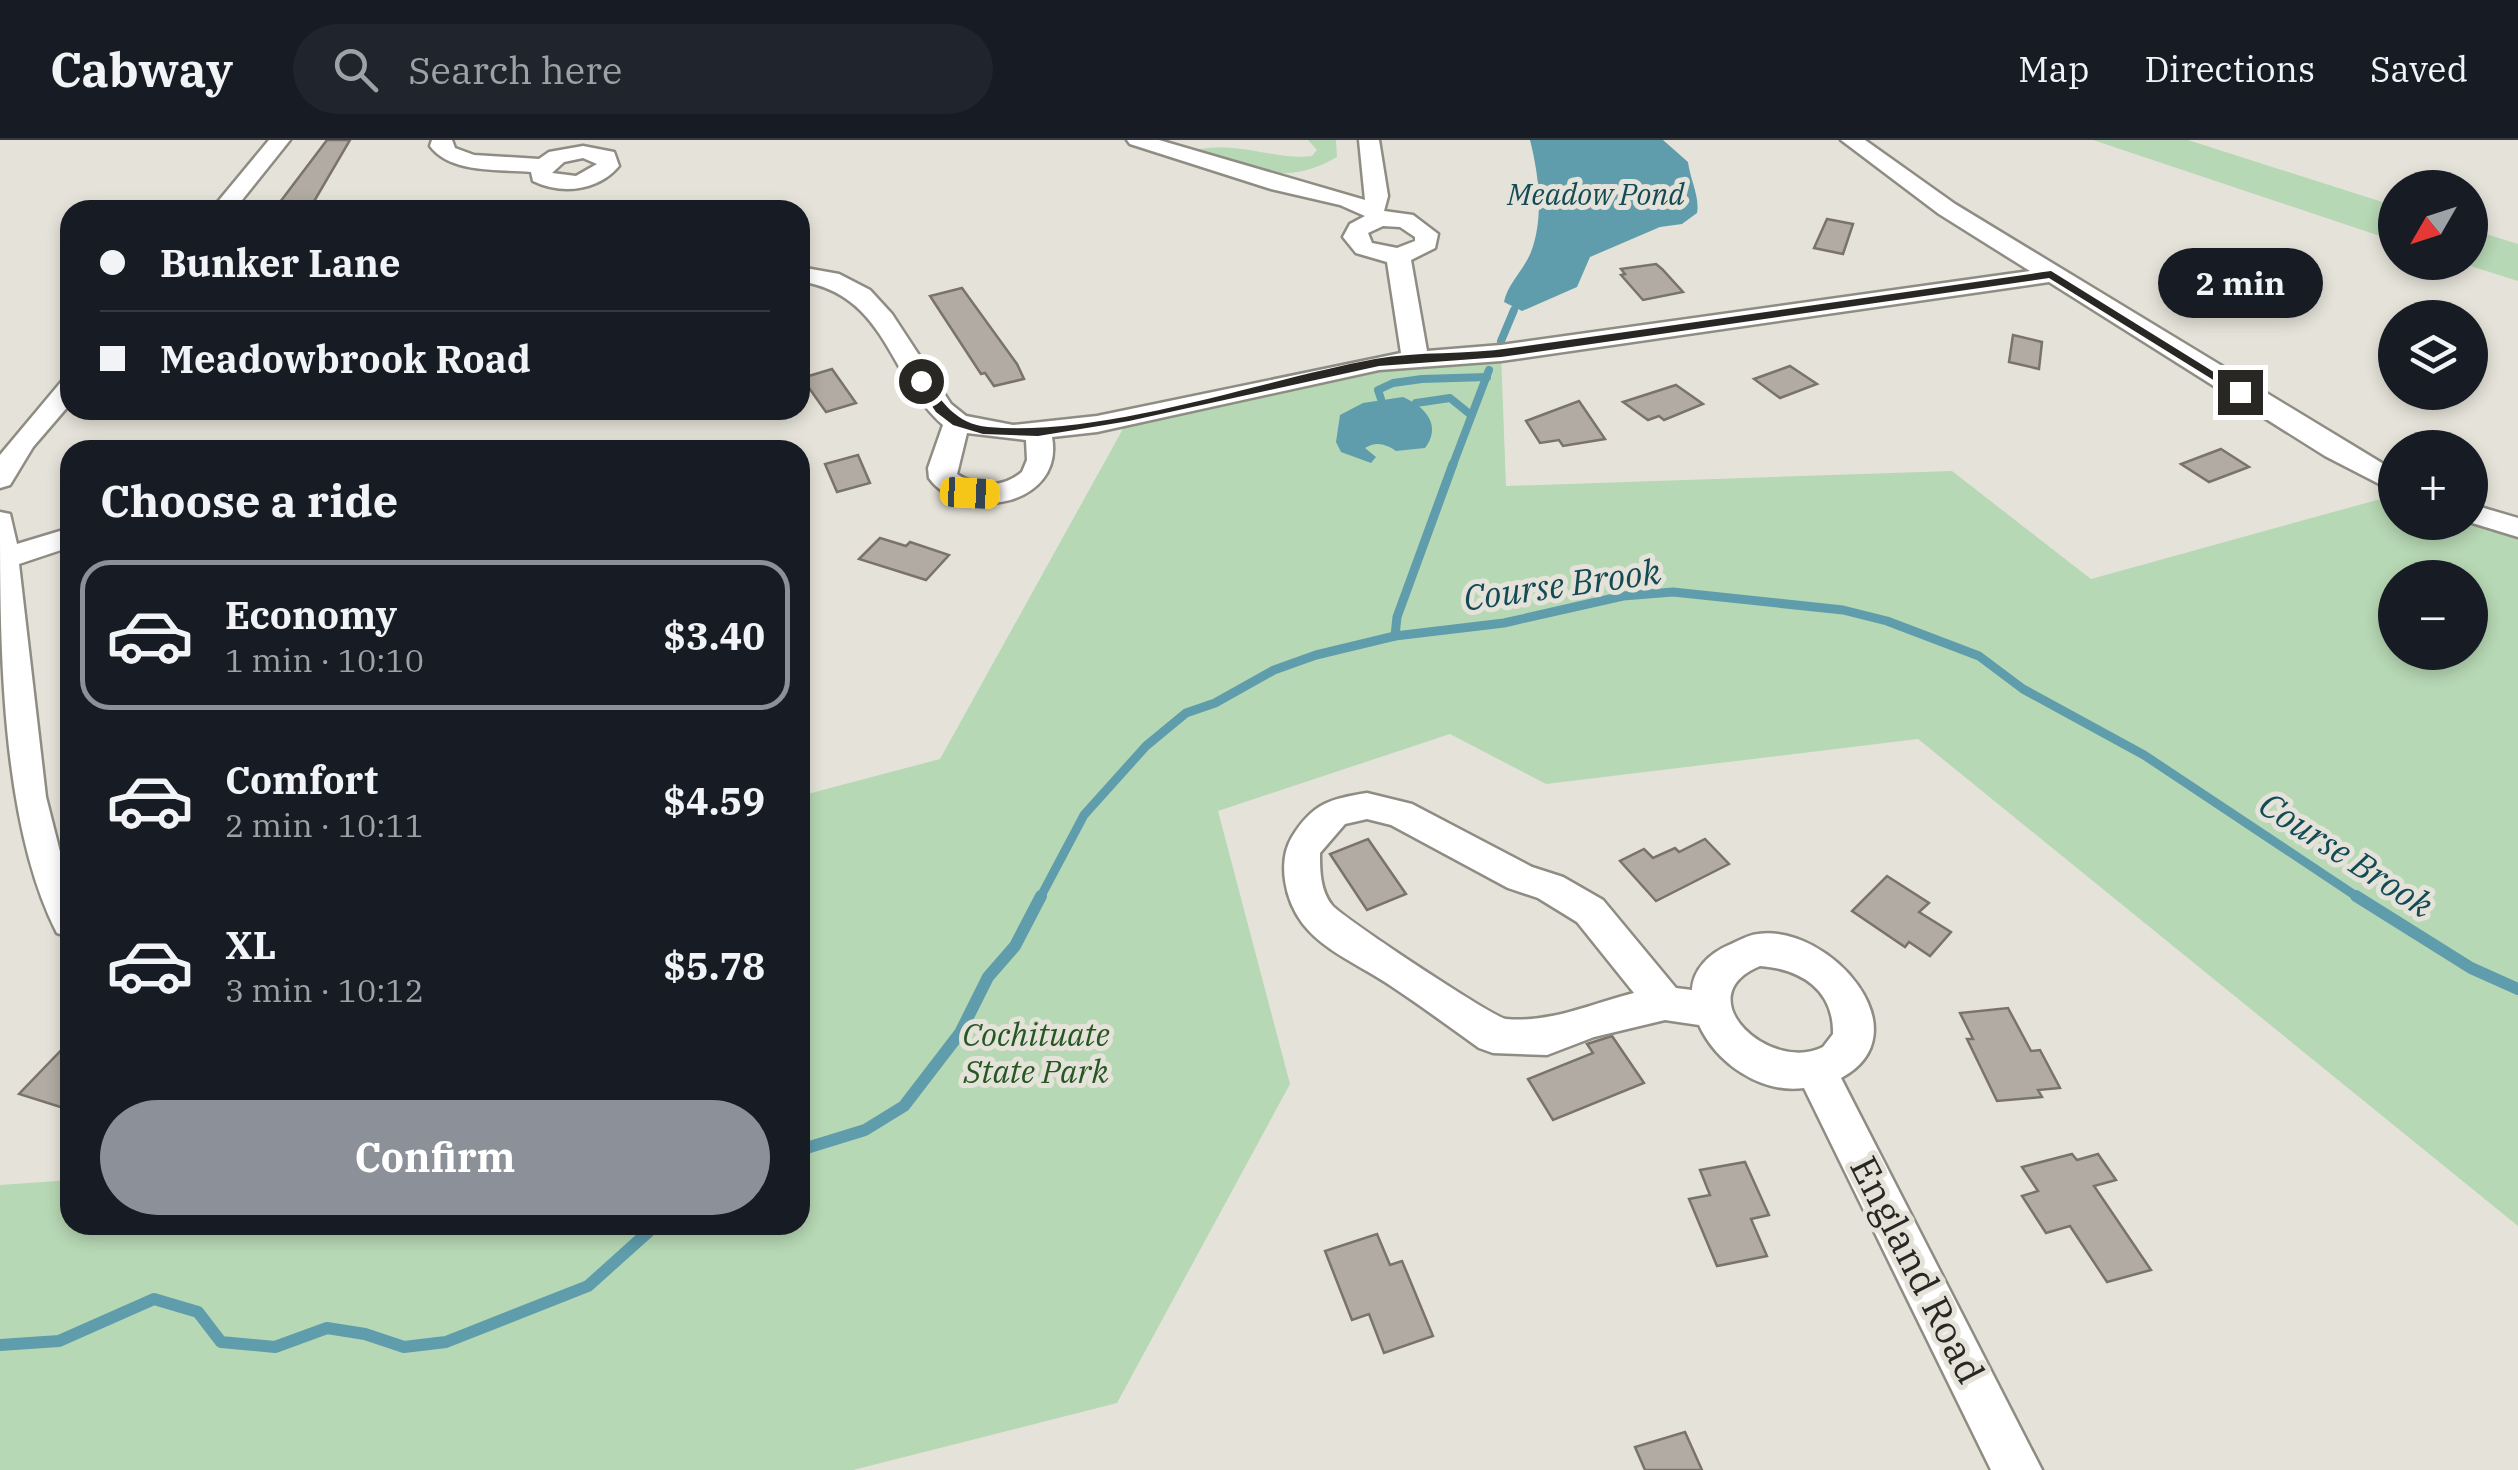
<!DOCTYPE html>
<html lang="en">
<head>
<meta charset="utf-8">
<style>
	:root { --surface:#171b24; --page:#20242c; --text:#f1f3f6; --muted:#9ea1a6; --line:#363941; --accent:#8c9099 }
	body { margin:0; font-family:"IBM Plex Serif",serif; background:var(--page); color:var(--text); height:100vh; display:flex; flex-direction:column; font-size:38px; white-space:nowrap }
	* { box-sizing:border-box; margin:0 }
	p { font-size:32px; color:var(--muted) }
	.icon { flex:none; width:55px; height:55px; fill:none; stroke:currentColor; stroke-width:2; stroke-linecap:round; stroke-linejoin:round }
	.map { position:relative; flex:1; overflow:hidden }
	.drawer { position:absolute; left:60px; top:300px; width:750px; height:795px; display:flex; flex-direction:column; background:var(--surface); border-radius:30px; box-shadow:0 5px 15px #0003 }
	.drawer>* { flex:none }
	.guide { position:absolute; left:60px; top:60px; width:750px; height:220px; border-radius:30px; box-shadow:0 5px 15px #0003; display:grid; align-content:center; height:220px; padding:0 40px; background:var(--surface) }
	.needle { width:65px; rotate:231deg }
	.tools { position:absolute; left:2378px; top:30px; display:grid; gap:20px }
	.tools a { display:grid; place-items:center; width:110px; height:110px; border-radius:50%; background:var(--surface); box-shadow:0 5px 15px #0003; font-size:50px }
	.end { position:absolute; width:45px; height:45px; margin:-22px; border:12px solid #282724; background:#fff; box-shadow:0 0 0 5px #fff }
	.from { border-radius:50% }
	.bubble { position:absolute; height:70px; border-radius:35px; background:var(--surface); box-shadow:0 5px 15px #0003; font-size:32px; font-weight:800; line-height:70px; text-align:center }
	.car { position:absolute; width:30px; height:60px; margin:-30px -15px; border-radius:12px; box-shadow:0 0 8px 2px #0007; background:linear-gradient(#f5c518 24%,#345 0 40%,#f5c518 0 76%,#345 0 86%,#f5c518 0) }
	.guide b { display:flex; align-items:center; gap:35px; height:95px; font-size:38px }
	.guide b+b { border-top:2px solid var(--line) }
	.guide i { width:25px; height:25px; background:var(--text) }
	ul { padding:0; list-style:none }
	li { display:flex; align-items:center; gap:30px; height:150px; margin:0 20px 15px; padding:0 20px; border:5px solid transparent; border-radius:30px }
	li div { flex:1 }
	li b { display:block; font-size:38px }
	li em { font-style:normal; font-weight:800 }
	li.on { border-color:var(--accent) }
	li>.icon { width:90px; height:90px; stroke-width:1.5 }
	h2 { padding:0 40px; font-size:45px; line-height:120px }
	.action { display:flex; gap:20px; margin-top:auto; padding:20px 40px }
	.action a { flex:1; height:115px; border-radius:60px; background:var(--accent); color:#fff; font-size:40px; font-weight:800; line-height:115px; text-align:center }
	header { display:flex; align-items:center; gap:60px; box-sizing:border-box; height:140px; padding:0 50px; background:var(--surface); border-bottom:2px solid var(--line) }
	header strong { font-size:48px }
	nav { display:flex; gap:55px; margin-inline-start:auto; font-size:35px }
	.search { width:700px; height:90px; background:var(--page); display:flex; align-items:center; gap:25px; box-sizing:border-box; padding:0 35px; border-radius:55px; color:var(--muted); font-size:38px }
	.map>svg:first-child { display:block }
</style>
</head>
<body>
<header>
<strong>Cabway</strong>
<div class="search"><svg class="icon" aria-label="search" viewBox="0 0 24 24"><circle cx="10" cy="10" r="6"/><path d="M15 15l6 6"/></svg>Search here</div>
<nav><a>Map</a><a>Directions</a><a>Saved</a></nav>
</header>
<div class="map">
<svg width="2518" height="1330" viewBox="0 0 2518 1330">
	<rect width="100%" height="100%" fill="#e5e3d9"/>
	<g fill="#b7d8b4" fill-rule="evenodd">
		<path d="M1308,0H1336L1337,17C1284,48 1249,28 1196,10C1237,0 1276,21 1312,16L1317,10Z"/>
		<polygon points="2093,0 2188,0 2395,66 2395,101"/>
		<polygon points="2470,89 2518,104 2518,141 2461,123 2470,122"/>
		<path d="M1501,213L1506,346L1952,331L2091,439L2395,355V382H2470V373L2518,388V1086L1918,599L1546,644L1450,594L1218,671L1290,944L1117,1263L853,1330H0V1045L70,1040V1085H800V656L940,619L1129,278L1345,228ZM2395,438H2470V512H2395Z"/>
	</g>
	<g fill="#5f9dac">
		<path d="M1530,0H1663L1688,22C1690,39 1700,57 1697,73L1682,84L1660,87L1590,117L1577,147L1522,171L1504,162C1508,143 1524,130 1531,112C1544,78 1539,35 1530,0Z"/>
		<path d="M1403,257C1426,267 1442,286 1425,308L1396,311C1386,304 1376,301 1365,308L1376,317L1371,323L1341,312L1336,302L1340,275L1363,263Z"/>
	</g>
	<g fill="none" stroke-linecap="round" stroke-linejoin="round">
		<g stroke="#5f9dac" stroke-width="8">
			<polyline points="1501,201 1514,170"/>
			<polyline points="1381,259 1378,250 1393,243 1422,239 1487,237"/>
			<polyline points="1416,263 1450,258 1471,275"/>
			<polyline points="1452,327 1489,230"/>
		</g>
		<g stroke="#5f9dac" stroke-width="9">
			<polyline points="1395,496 1397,477 1453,324"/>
			<polyline points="1040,758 1084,675 1146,606 1186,573 1215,563 1274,530 1316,515 1395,496 1504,483 1623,456 1673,452 1843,470 1887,481 1979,516 2023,549 2144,615 2359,758"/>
		</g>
		<g stroke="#5f9dac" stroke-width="12">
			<polyline points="2356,756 2471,828 2518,849"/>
			<polyline points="800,1010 865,990 904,966 960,893 988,837 1015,806 1041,756"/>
			<polyline points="0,1205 59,1201 154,1159 198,1172 221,1202 275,1207 327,1188 365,1194 404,1207 446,1202 588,1146 656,1085"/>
		</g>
	</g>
	<g fill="#b1aba3" stroke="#79736b" stroke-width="2.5">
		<polygon points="327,0 350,0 309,70 274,70"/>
		<polygon points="1827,79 1853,84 1843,114 1814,108"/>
		<polygon points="1656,124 1662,129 1683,152 1643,160 1621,135 1625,134 1621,129"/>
		<polygon points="962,148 1017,224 1024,239 994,246 985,233 981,234 930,156"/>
		<polygon points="2013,195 2042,202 2039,229 2009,222"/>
		<polygon points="1790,226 1817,244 1780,258 1754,239"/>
		<polygon points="832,229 856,263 826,272 802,238"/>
		<polygon points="1676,245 1703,264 1664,280 1659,276 1648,280 1623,262"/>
		<polygon points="1579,261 1605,299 1563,306 1559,300 1540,303 1526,281"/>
		<polygon points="2221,309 2249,327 2209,342 2181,324"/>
		<polygon points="858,315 870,343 837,352 825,324"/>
		<polygon points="880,398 906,406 910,402 949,415 926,440 859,419"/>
		<polygon points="1368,699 1406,754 1367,770 1330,714"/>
		<polygon points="1705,699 1729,724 1656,761 1620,721 1644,709 1653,718 1675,708 1679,712"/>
		<polygon points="1887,736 1929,763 1919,772 1951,792 1930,816 1909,802 1905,807 1852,771"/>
		<polygon points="2008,868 2031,911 2040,910 2060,948 2038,950 2042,957 1997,961 1967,899 1973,899 1960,873"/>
		<polygon points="1612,896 1644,943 1553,980 1528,939 1593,913 1587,904"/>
		<polygon points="70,901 70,970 19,954"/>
		<polygon points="2072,1014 2077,1020 2098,1014 2116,1040 2094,1046 2151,1130 2107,1142 2070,1086 2046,1093 2022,1056 2038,1051 2022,1027"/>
		<polygon points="1745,1022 1769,1075 1751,1079 1767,1116 1717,1126 1689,1059 1710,1055 1700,1030"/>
		<polygon points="1377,1094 1390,1125 1402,1121 1433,1196 1384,1213 1369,1174 1352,1180 1325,1111"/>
		<polygon points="1685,1292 1702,1330 1645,1330 1635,1307"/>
	</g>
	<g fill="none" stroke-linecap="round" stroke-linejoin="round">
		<g stroke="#8e8c83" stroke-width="5">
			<g id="minor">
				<polygon points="269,0 290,0 234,70 211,70"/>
				<path d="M432,0H452L455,8L474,15L539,19L549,12L583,6L614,12L619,26C598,51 562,55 533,41L531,32C499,29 451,34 430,6ZM583,18L597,24L576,36L552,33L564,22Z"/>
				<path d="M1127,0H1159L1365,60L1359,0H1379L1388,56L1384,71L1413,75L1438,94L1435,108L1411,120L1427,211L1501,205L2030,131L1939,74L1841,0H1865L1955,64L2395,331V352L2325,316L2049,142L1501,221L1379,230L1097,292L1052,297C1065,367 961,383 929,338L928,328L943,285C887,235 887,155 800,141V127L839,134L870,150L892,174L951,264L966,276L1013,285L1097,276L1401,213L1387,122L1356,113L1343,97L1350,84L1365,76L1340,65L1271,49L1130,4ZM1383,86L1400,87L1415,97V101L1397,108L1372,103L1368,93ZM967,293L1026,300L1027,320L1022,332C1003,348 978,348 957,334Z"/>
				<polygon points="70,240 70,264 33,307 10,345 0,348 0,315 61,242"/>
				<polygon points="2470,364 2518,378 2518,397 2469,382"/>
				<path d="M0,372L10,374L17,404L70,388V407L19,424L46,657L70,751V797L57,793C0,682 0,500 0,372Z"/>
				<path d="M1367,653L1412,664L1532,727L1563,737L1603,760L1676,848L1692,850C1693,829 1710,813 1729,805C1738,801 1748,795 1758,794C1830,784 1925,893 1841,938L2042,1330H1991L1804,948C1761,954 1716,923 1699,885L1665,880L1594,897L1547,915L1493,913L1479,908C1450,887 1421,866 1391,846C1362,826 1325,812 1303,784C1285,761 1277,722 1292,697C1313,663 1330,659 1367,653ZM1367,679L1391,685L1508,748L1538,758L1577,782L1634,853C1590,864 1552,883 1506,879C1494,878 1343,778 1332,765C1320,750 1320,730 1320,713L1345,684ZM1760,826C1801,829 1834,850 1833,894L1823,907C1771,934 1685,857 1760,826Z"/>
			</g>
		</g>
		<use href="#minor" fill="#fff" fill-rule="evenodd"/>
	</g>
	<path fill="#282724" d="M2051,131L2246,252L2236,254L2049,138L1501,217L1379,226L1129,281L1038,296L983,294L953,285L936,272L915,241L925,238C942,262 956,284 988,287C1105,297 1257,241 1375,219C1419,211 1466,215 1511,208C1691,183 1871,157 2051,131Z"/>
	<g text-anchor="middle" stroke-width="10" stroke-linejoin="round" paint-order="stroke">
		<g font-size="30" font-style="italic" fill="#124a55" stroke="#e5e3d9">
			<text x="1596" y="65">Meadow Pond</text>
		</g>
		<g font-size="32" font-style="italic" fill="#255723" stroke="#e5e3d9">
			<text x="1036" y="906">Cochituate<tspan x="1036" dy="37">State Park</tspan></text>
		</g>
		<g font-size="35" font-style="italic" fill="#124a55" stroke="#e5e3d9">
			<text transform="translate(1562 445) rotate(-8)" y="12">Course Brook</text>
			<text transform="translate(2346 715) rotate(33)" y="12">Course Brook</text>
		</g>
		<g font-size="38" fill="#282724" stroke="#e5e3d9">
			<text transform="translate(1917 1130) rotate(63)" y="13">England Road</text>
		</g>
	</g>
</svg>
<div class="tools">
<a><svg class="needle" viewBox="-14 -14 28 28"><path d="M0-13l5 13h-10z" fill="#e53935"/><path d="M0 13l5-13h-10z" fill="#9ea1a6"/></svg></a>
<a><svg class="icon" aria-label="layers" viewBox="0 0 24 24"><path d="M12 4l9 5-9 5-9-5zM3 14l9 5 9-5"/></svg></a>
<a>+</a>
<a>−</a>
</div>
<i class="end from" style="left:921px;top:241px"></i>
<i class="end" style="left:2240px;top:252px"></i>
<div class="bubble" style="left:2158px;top:108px;width:165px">2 min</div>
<i class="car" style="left:970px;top:353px;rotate:93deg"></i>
<div class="guide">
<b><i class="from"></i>Bunker Lane</b>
<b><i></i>Meadowbrook Road</b>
</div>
<section class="drawer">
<h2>Choose a ride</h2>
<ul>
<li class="on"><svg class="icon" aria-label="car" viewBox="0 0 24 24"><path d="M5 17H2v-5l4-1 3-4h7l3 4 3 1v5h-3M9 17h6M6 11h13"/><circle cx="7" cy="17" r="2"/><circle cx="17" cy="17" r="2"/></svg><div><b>Economy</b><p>1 min · 10:10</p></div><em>$3.40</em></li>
<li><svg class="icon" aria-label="car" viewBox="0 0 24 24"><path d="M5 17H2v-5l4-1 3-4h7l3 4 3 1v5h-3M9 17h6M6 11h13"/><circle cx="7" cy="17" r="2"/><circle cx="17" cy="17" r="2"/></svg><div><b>Comfort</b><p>2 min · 10:11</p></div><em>$4.59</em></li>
<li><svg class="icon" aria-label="car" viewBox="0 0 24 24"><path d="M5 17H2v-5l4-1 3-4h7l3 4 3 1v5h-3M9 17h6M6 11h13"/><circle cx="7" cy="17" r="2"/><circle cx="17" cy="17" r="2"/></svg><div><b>XL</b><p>3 min · 10:12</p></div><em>$5.78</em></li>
</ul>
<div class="action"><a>Confirm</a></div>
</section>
</div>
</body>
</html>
